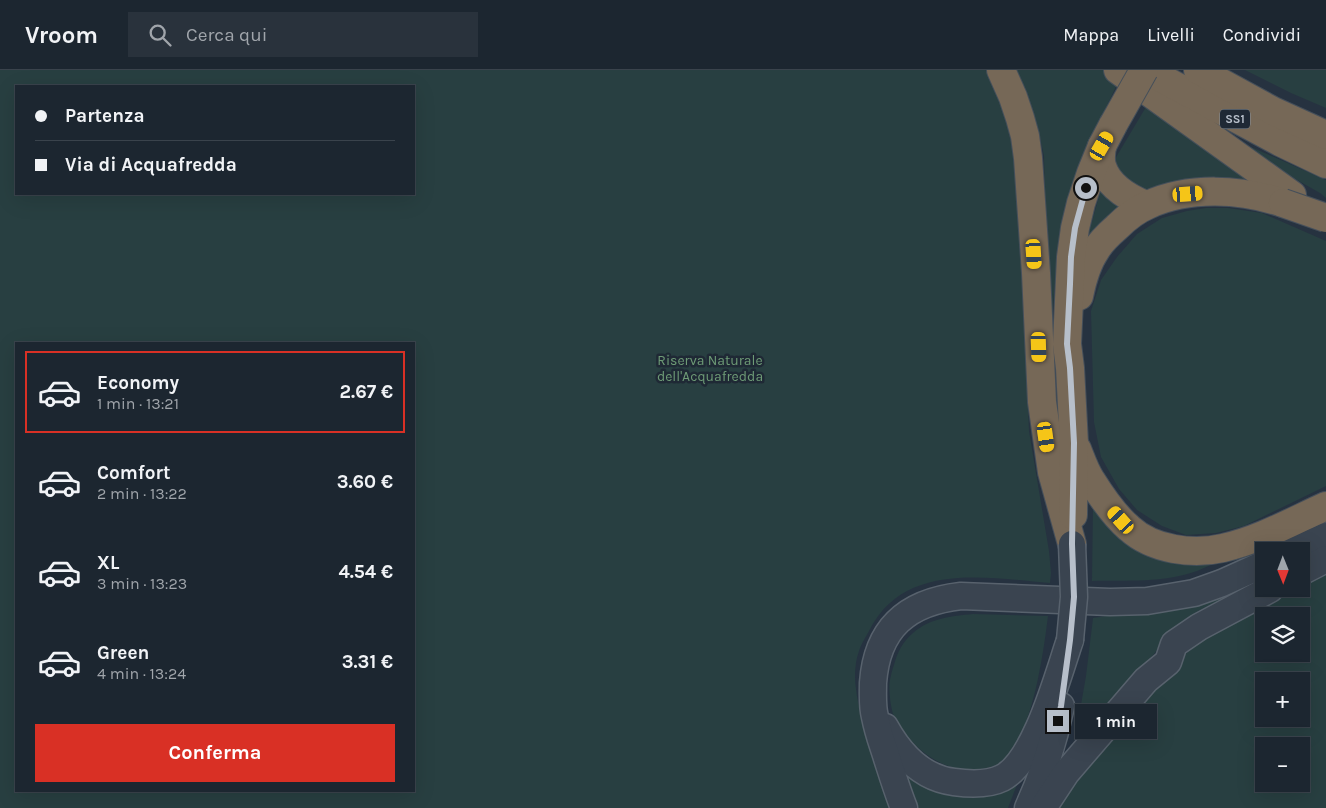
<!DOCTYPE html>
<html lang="it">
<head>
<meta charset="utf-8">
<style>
	:root { --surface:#1c2630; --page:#29323c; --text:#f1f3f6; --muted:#a0a5ab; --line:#3a434c; --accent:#d93025 }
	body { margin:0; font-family:Karla,sans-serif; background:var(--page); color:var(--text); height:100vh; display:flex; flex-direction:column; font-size:19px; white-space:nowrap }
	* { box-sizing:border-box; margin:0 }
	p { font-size:16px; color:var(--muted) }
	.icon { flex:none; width:28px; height:28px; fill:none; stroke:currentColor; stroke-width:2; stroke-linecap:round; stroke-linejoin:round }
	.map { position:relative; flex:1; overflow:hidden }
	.details { position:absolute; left:15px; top:272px; width:400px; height:450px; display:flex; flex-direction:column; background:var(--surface); border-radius:0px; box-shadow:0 5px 20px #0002,0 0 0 1px var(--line) }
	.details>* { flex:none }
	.hud { position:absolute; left:15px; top:15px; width:400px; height:110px; border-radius:0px; box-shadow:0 5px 20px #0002,0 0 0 1px var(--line); display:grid; align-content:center; height:110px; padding:0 20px; background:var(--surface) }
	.needle { width:32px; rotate:179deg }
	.tools { position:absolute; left:1255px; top:472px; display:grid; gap:10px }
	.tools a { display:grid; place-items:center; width:55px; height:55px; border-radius:0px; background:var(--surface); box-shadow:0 5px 20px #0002,0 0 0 1px var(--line); font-size:25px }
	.end { position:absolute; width:22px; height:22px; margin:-11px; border:6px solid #b7bfca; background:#111; box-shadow:0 0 0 2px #111 }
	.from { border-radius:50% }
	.bubble { position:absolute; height:35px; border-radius:0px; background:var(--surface); box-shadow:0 5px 20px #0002,0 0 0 1px var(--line); font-size:16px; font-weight:700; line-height:35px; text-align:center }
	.car { position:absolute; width:15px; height:30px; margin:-15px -8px; border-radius:6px; box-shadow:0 0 4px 1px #0007; background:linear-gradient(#f5c518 24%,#345 0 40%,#f5c518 0 76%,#345 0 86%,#f5c518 0) }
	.hud b { display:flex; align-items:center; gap:18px; height:48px; font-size:19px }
	.hud b+b { border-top:1px solid var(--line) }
	.hud i { width:12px; height:12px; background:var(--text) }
	ul { padding:9px 0 0; list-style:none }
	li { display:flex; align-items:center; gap:15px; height:82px; margin:0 10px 8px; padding:0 10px; border:2px solid transparent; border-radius:0px }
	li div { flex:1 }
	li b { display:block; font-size:19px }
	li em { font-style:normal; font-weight:700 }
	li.active { border-color:var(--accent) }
	li>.icon { width:45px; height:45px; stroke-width:1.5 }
	.cta { display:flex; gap:10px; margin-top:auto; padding:10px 20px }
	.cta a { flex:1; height:58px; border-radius:0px; background:var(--accent); color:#fff; font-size:20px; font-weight:700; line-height:58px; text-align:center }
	header { display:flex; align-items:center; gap:30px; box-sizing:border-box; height:70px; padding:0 25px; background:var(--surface); border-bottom:1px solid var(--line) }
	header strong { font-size:24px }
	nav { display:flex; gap:28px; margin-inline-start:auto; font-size:18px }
	.search { width:350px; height:45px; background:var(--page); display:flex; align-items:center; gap:12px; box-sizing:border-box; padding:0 18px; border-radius:0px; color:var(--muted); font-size:19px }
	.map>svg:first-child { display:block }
</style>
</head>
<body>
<header>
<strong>Vroom</strong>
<div class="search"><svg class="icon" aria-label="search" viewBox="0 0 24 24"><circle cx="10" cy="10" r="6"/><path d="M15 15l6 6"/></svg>Cerca qui</div>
<nav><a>Mappa</a><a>Livelli</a><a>Condividi</a></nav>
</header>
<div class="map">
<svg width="1326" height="738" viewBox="0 0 1326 738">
	<rect width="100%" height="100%" fill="#263240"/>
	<g fill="#283f41" fill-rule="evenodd">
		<path d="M0,0H990L1009,53L1017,93L1019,120L1029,361L1049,481L1051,503L1050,513C987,508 904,491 869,561C866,567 861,574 859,581C855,592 854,607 856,619C858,637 864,653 869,670C877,693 885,715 893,738H0ZM16,16H414V124H16ZM16,274H414V721H16Z"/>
		<path d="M1017,0H1106L1119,10C1107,37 1091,66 1080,93C1059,148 1054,206 1052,263L1048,264L1044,86C1038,56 1028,28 1017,0Z"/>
		<polygon points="1245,0 1326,0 1326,38 1291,23"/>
		<polygon points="1146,37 1249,111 1228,109 1149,120 1139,119 1130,116 1112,94"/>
		<polygon points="1242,73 1326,110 1326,128 1320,123 1281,101"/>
		<polygon points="1102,116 1125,137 1093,167 1088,165"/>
		<polygon points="1206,138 1228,138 1262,143 1326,171 1326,416 1244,456 1216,463 1186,465 1162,456 1137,440 1119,419 1101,387 1094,352 1091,241 1101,210 1117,187 1137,164 1162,148 1187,141"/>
		<path d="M1093,435L1219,491C1212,494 1205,498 1197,501C1164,513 1127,510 1092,511Z"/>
		<path d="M1326,503V738H1058L1073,712L1183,586L1211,563L1251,538L1292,519H1301V514ZM1264,546H1301V584H1264ZM1264,611H1301V649H1264ZM1264,676H1301V714H1264Z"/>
		<polygon points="1234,523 1198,541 1171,559 1154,584 1102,639 1075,669 1086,606 1093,548 1112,545 1142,545 1169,541 1192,536"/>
		<path d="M973,544L1048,546C1043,586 1033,657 1007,688C1001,695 986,699 976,700C947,701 925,687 907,666C902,661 897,654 894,647C891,639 888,619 890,610C891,605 892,600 894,595C897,583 903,571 913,563C930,548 952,546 973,544Z"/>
		<polygon points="910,705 1018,712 1008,738 916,738 905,710"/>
	</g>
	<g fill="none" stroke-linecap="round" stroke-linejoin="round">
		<g stroke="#58626d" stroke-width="29">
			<g id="minor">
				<polyline points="1292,481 1326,466"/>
				<polyline points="1301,502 1326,489"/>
				<path d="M885,657C900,684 921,708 954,712C969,714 988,715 1002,708C1035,692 1058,605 1070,570"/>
				<path d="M904,738C896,718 890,697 883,676C880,667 877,657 875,647C872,636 873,624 873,613C877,557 908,532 961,526L1110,532L1147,531L1194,523L1222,513L1264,494"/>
				<path d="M1028,738C1043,705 1054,671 1061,636"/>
				<polyline points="1043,738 1066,703 1146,610 1168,592 1174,574 1199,557 1270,519"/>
			</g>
		</g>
		<g stroke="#454f5a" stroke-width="30">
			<g id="highway">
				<polyline points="1001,0 1013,27 1020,48 1025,66 1028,88 1036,203 1042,332 1052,402 1072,474"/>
				<polyline points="1118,0 1292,125"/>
				<polyline points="1146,0 1280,72 1326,94"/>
				<polyline points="1198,0 1273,41 1326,65"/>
				<path d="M1102,76C1101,83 1100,90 1102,96C1108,116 1129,128 1146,135"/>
				<path d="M1079,226C1082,211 1087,193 1096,180C1101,171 1109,164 1117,157C1126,148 1136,140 1148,135C1189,116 1241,119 1283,133"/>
				<path d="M1077,379C1081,389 1085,401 1091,410C1101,426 1115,446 1129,458C1153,480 1193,485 1223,478C1259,470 1293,451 1326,436"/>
				<polyline points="1073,445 1074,373 1070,298 1067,274 1071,187 1075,158 1081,133 1091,103 1102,76 1113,55"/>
			</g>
		</g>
		<use href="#minor" stroke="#3a4450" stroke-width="26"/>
		<use href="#highway" stroke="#766857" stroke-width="28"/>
		<g stroke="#58626d" stroke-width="29" stroke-linecap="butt">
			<polyline id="minor-bridge" points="1070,570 1074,527 1072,474"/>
		</g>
		<g stroke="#454f5a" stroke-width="30" stroke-linecap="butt">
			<g id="highway-bridge">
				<polyline points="1113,55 1144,0"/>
				<polyline points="1283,133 1326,148"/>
			</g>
		</g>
		<use href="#minor-bridge" stroke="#3a4450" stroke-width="26"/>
		<use href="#highway-bridge" stroke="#766857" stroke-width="28"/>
	</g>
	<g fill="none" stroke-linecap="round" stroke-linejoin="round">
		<polyline stroke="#b7bfca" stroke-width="6" points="1058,651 1061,636 1070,570 1074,527 1072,474 1074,373 1070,298 1067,274 1070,214 1071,187 1075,158 1086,118"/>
	</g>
	<g text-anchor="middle" stroke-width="5" stroke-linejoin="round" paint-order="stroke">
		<rect fill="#1f2935" stroke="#89929d" stroke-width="1" x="1220" y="39.5" width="30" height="19" rx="4"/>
		<g font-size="12" font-weight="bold" fill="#b7bfca">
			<text x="1235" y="53">SS1</text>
		</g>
		<g font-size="14" fill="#6e9b76" stroke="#1f2935">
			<text x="710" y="295">Riserva Naturale<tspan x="710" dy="16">dell'Acquafredda</tspan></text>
		</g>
	</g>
</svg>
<div class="tools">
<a><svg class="needle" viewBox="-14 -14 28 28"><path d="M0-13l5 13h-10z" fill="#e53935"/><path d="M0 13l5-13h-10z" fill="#a0a5ab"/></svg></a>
<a><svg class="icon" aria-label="layers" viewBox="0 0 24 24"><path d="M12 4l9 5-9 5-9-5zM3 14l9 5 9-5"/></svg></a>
<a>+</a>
<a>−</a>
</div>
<i class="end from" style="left:1086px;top:118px"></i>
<i class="end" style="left:1058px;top:651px"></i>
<div class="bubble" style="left:1075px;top:634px;width:82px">1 min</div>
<i class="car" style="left:1102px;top:76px;rotate:30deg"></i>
<i class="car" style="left:1188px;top:124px;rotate:86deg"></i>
<i class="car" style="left:1034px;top:184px;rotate:176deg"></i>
<i class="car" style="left:1039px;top:277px;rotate:178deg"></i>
<i class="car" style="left:1046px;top:367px;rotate:172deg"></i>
<i class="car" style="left:1121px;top:450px;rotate:318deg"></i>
<div class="hud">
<b><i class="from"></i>Partenza</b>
<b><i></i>Via di Acquafredda</b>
</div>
<section class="details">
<ul>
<li class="active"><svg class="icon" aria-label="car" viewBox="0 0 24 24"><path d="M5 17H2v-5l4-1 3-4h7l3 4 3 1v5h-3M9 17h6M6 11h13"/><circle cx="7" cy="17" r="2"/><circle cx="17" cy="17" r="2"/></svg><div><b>Economy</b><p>1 min · 13:21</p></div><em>2.67 €</em></li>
<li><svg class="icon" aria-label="car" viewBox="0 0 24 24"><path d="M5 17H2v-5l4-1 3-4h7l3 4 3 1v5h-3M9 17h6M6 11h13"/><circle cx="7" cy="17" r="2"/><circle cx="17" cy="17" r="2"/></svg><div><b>Comfort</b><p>2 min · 13:22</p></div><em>3.60 €</em></li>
<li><svg class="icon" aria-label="car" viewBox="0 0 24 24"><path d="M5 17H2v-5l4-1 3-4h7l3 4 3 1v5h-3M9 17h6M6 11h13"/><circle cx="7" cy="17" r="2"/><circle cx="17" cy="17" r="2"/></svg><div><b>XL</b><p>3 min · 13:23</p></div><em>4.54 €</em></li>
<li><svg class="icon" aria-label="car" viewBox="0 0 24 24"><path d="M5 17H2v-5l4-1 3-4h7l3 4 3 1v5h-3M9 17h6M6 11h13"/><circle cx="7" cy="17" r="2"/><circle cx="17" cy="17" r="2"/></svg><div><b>Green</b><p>4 min · 13:24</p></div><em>3.31 €</em></li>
</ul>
<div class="cta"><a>Conferma</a></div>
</section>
</div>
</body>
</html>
